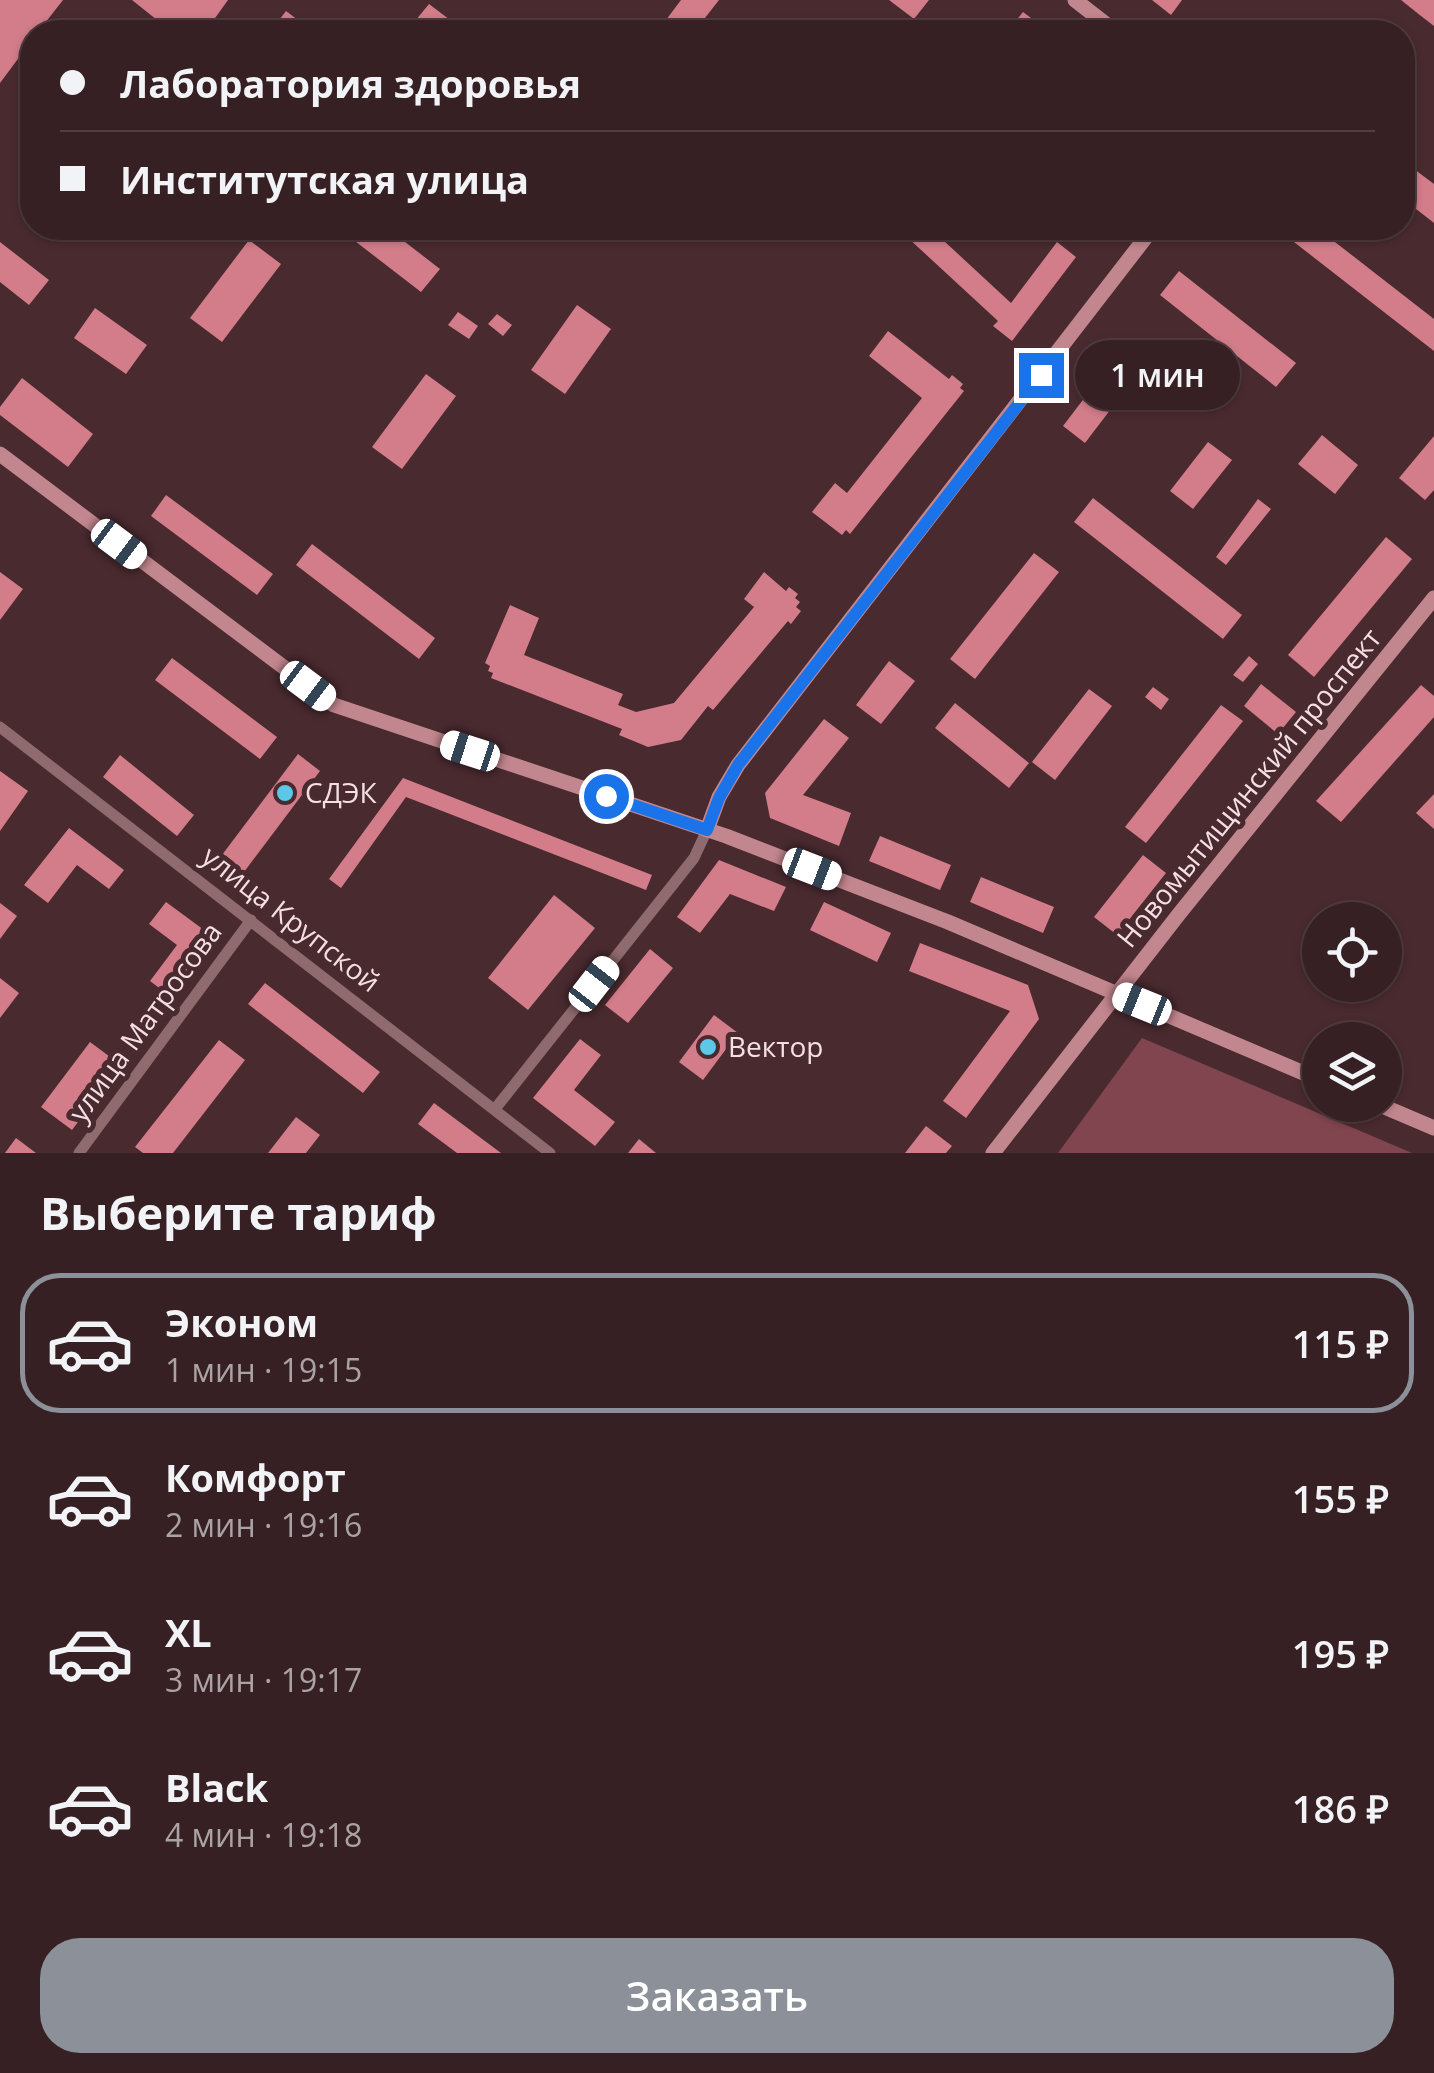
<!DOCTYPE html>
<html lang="ru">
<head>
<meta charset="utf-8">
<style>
	:root { --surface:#372023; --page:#3e282b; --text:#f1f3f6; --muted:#aaa3a6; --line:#513e41; --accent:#8c9099 }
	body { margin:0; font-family:"Open Sans",sans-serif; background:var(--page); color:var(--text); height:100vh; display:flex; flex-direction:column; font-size:38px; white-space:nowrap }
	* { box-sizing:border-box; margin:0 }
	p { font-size:32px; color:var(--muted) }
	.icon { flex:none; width:55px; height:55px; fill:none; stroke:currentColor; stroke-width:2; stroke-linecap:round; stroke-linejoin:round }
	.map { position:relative; height:1153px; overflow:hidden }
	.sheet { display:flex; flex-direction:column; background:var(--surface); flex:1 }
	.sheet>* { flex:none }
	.hud { position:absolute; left:20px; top:20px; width:1395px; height:220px; border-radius:40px; box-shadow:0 2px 8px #0004,0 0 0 2px var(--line); display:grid; align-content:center; height:220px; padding:0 40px; background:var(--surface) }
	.fabs { position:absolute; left:1302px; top:902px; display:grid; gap:20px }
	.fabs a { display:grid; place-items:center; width:100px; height:100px; border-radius:50%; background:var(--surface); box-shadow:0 2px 8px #0004,0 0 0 2px var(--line); font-size:50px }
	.end { position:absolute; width:45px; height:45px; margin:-22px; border:12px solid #1a73e8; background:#fff; box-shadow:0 0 0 5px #fff }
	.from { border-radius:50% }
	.bubble { position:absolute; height:70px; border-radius:35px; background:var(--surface); box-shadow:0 2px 8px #0004,0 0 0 2px var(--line); font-size:32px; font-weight:600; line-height:70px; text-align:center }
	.car { position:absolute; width:30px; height:60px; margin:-30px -15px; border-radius:12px; box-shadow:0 0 8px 2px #0007; background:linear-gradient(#fff 24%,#345 0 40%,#fff 0 76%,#345 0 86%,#fff 0) }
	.hud b { display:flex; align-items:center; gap:35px; height:95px; font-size:38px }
	.hud b+b { border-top:2px solid var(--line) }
	.hud i { width:25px; height:25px; background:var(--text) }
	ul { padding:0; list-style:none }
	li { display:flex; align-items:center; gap:30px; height:140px; margin:0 20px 15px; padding:0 20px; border:5px solid transparent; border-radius:40px }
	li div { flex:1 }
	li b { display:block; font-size:38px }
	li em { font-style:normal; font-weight:600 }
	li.current { border-color:var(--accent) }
	li>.icon { width:90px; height:90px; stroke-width:1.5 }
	h2 { padding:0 40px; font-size:45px; line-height:120px }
	.button { display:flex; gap:20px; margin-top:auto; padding:20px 40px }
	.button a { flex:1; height:115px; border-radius:40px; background:var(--accent); color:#fff; font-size:40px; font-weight:600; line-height:115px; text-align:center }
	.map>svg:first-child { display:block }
</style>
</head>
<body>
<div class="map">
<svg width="1434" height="1153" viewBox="0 0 1434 1153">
	<rect width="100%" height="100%" fill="#492a2f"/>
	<polygon fill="#81454f" points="1142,1038 1412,1153 1058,1153"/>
	<g fill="#d37c8a">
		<polygon points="0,0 63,0 38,32 32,32 32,40 0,83"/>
		<polygon points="132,0 228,0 205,32 172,32"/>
		<polygon points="681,0 719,0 694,32 657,32"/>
		<polygon points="889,0 929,0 914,19"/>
		<polygon points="1152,0 1182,0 1171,15"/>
		<polygon points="1401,0 1434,0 1434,26 1421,16"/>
		<polygon points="429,4 466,32 406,32"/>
		<polygon points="286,11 306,26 301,32 270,32"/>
		<polygon points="1023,12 1050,32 1007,32"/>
		<polygon points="1414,169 1434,184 1434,223 1402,198 1402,183"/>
		<polygon points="338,228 387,228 440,269 421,292"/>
		<polygon points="915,228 930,228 1011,303 1057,242 1076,257 1012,341 993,326 998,321 907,237"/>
		<polygon points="1276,228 1317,228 1434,319 1434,351"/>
		<polygon points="249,240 281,264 222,342 190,318"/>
		<polygon points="0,242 49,280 29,305 0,282"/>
		<polygon points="1179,271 1296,363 1276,387 1160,295"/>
		<polygon points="577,305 611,329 565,394 531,370"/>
		<polygon points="95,308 147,345 126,374 74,338"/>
		<polygon points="458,312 478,326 469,339 448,325"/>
		<polygon points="497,314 512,325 503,336 488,324"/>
		<polygon points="888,331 949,379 952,375 963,384 960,388 964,391 850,534 846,530 842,535 812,512 835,483 847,493 922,398 869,356"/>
		<polygon points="1108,367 1130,384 1085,443 1063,426"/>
		<polygon points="426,374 456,396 402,469 372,447"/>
		<polygon points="22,378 93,434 68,467 0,415 0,407"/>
		<polygon points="1322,435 1358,465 1335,494 1298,464"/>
		<polygon points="1434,436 1434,490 1425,500 1399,478"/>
		<polygon points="1208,442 1232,460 1193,509 1170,491"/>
		<polygon points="166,495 273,574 257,595 151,516"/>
		<polygon points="1093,498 1242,615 1223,639 1074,522"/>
		<polygon points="1258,499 1271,509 1226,565 1216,557"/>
		<polygon points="1386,537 1412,559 1314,677 1288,655"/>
		<polygon points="312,544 435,638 419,659 296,565"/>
		<polygon points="1034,553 1059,572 975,679 950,659"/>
		<polygon points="0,572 23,589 0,620"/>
		<polygon points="764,572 786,591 789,587 798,594 795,598 800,602 796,607 801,611 791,624 788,621 713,710 708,706 681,740 648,747 619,735 622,729 491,678 493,673 488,671 490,666 485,663 510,605 539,618 524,655 623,694 618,705 636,712 674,703 754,607 744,599"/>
		<polygon points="1249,656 1258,664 1243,682 1233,675"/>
		<polygon points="172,658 277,737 260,759 155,680"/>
		<polygon points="889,661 915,681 881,724 856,705"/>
		<polygon points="1261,684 1296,712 1278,734 1244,706"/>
		<polygon points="1421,685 1434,696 1434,717 1341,822 1316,801"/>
		<polygon points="1153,687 1169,699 1161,710 1145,697"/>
		<polygon points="1089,689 1112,706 1055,780 1032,762"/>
		<polygon points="955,703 1029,763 1009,788 935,728"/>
		<polygon points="1221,705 1243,721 1146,843 1125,827"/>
		<polygon points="824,719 849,738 803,795 851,813 839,846 770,818 765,793"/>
		<polygon points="298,754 320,771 244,872 222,855"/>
		<polygon points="120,755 194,815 177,836 103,777"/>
		<polygon points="0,771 28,791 0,831"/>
		<polygon points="403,778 652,875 646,890 406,797 341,888 329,879"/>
		<polygon points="1434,794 1434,829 1416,813"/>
		<polygon points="69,828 124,870 109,889 77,865 48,903 24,885"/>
		<polygon points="880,836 951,865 940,890 869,861"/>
		<polygon points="1143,855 1166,873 1117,935 1094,917"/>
		<polygon points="719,860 786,887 774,911 730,894 700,933 677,917"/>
		<polygon points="981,877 1054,907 1043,933 970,902"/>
		<polygon points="554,895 595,928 528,1010 488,978"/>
		<polygon points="166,902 219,941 175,1000 150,981 177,945 149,924"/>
		<polygon points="824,902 891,933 877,962 810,930"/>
		<polygon points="0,903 17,916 0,939"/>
		<polygon points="920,943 1028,985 1039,1019 966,1118 943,1101 1010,1011 909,971"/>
		<polygon points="650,949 673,968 628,1023 605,1005"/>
		<polygon points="0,978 19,993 0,1018"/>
		<polygon points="265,983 380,1072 363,1093 248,1004"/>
		<polygon points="714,1015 738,1033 703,1080 679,1062"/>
		<polygon points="580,1039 601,1055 574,1090 615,1122 595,1146 533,1098"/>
		<polygon points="219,1040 245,1060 173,1153 143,1153 135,1147"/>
		<polygon points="90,1042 121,1065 72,1130 41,1107"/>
		<polygon points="434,1103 501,1153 457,1153 418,1124"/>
		<polygon points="296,1117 320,1135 306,1153 268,1153"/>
		<polygon points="926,1126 952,1146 946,1153 905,1153"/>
		<polygon points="16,1138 36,1153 5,1153"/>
		<polygon points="639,1139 656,1153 628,1153"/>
	</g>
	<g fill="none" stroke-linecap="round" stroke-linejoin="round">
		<g stroke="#8f6a6e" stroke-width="11">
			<polyline points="0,727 550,1153"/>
			<polyline points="495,1109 694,858 707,830"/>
			<polyline points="79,1153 251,920"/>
		</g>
		<g stroke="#c2868e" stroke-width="15">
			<polyline points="1075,0 1116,32"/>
			<polyline points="0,454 334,705 726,836 948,922 1320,1080"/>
			<polyline points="707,830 719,797 738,765 1153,228"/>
			<polyline points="1380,1105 1434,1128"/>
			<polyline points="993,1153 1179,914 1434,598"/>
		</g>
	</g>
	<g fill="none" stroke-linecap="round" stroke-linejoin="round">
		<polyline stroke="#1a73e8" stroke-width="12" points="606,796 707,830 719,798 738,765 1041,375"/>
	</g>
	<g fill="#5cc7e7" stroke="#492a2f" stroke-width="4">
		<circle cx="285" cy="793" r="10"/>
		<circle cx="708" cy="1047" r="10"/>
	</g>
	<g text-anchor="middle" stroke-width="10" stroke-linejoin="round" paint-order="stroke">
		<g font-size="28" fill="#f4dfe2" stroke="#492a2f">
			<text transform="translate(1249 788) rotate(-51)" y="10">Новомытищинский проспект</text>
			<text transform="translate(291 919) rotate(38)" y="10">улица Крупской</text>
			<text transform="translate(145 1022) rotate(-54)" y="10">улица Матросова</text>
		</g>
		<g font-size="28" fill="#f4dfe2" stroke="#492a2f" text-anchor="start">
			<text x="305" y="803">СДЭК</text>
			<text x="728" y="1057">Вектор</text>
		</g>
	</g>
</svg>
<div class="fabs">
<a><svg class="icon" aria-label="locate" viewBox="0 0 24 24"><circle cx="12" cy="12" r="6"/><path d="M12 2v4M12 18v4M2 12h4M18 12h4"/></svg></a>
<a><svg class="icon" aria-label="layers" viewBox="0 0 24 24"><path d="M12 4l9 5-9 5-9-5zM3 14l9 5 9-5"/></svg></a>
</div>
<i class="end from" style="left:606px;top:796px"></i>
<i class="end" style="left:1041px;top:375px"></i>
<div class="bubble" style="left:1075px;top:340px;width:165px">1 мин</div>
<i class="car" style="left:119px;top:544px;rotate:127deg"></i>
<i class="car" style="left:308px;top:686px;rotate:127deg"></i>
<i class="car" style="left:470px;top:751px;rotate:288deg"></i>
<i class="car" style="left:812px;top:869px;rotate:111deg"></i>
<i class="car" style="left:594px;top:984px;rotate:38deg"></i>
<i class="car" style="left:1142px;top:1004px;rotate:292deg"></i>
<div class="hud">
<b><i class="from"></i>Лаборатория здоровья</b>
<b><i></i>Институтская улица</b>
</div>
</div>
<section class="sheet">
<h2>Выберите тариф</h2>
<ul>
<li class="current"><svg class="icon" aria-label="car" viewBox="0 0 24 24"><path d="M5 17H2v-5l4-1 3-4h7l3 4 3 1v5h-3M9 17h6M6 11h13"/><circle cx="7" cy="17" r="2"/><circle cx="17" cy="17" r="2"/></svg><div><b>Эконом</b><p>1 мин · 19:15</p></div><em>115 ₽</em></li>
<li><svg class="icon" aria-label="car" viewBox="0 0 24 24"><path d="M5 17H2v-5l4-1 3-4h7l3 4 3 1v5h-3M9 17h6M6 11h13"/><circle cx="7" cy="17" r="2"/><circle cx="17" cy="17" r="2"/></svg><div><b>Комфорт</b><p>2 мин · 19:16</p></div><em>155 ₽</em></li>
<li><svg class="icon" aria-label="car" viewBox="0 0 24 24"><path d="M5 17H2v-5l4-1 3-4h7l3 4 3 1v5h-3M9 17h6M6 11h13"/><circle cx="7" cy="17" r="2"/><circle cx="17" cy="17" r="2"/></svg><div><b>XL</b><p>3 мин · 19:17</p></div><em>195 ₽</em></li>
<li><svg class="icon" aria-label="car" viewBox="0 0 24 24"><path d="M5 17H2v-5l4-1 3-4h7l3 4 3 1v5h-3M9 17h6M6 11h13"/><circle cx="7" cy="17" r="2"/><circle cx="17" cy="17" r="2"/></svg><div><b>Black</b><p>4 мин · 19:18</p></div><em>186 ₽</em></li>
</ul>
<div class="button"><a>Заказать</a></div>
</section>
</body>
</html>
